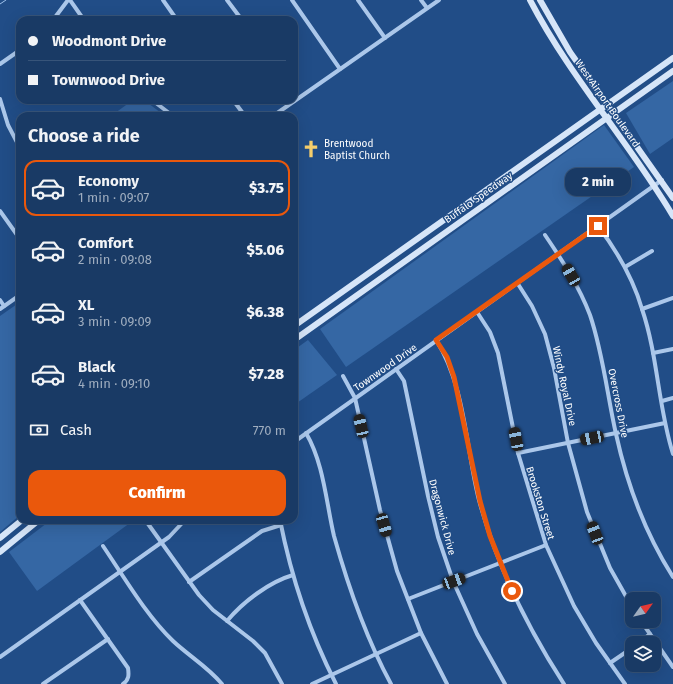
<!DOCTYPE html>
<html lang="en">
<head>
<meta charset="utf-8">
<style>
	:root { --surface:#193a65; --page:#22416b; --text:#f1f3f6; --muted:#9fadbf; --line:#375479; --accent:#ea580c }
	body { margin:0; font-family:"Fira Sans",sans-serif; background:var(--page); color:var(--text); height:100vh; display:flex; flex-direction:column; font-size:15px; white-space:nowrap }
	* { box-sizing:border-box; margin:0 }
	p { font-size:13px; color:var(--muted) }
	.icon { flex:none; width:22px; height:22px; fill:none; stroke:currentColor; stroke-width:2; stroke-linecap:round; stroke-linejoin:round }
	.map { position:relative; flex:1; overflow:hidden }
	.side { position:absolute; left:16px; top:112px; width:282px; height:412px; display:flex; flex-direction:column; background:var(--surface); border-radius:12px; box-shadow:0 4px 16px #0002,0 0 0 1px var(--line) }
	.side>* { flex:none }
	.hud { position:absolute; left:16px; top:16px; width:282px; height:88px; border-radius:12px; box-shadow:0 4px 16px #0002,0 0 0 1px var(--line); display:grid; align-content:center; height:88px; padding:0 12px; background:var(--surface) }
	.needle { width:26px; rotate:56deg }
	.fabs { position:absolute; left:625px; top:592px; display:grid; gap:8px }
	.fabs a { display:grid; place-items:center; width:36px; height:36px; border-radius:8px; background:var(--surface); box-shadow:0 4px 16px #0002,0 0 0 1px var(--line); font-size:20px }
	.end { position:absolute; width:18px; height:18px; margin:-9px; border:5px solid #ea580c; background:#fff; box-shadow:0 0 0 2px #fff }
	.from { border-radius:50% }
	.bubble { position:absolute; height:28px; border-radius:12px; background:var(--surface); box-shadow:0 4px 16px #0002,0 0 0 1px var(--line); font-size:13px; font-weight:800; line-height:28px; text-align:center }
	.car { position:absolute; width:12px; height:24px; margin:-12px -6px; border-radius:5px; box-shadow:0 0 3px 1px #0007; background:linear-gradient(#222 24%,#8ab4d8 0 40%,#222 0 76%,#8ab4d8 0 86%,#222 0) }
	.hud b { display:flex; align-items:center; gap:14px; height:38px; font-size:15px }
	.hud b+b { border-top:1px solid var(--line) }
	.hud i { width:10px; height:10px; background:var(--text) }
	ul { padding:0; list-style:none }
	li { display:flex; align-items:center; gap:12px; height:56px; margin:0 8px 6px; padding:0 4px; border:2px solid transparent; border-radius:12px }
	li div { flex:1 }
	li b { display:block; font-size:15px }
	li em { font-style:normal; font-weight:800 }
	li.active { border-color:var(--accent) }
	li>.icon { width:36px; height:36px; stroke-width:1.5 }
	h2 { padding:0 12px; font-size:18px; line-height:48px }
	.pay { display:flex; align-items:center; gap:10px; height:44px; padding:0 12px; font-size:15px }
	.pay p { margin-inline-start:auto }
	.primary-button { display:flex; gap:8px; margin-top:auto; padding:8px 12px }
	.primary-button a { flex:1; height:46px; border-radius:12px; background:var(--accent); color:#fff; font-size:16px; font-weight:800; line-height:46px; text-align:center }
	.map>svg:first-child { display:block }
</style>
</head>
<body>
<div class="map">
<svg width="673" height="684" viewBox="0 0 673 684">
	<rect width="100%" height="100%" fill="#214d87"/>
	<g fill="#3567a4">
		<polygon points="673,81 673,138 650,154 626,113"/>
		<polygon points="133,100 144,100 165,116 111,116"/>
		<polygon points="604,125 634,167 346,367 320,329"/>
		<polygon points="20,302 20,515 0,532 0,316"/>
		<polygon points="308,340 337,375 294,405 294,350"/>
		<polygon points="51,520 134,520 37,591 9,552"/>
	</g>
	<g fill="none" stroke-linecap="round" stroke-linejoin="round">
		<polyline stroke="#9fc2eb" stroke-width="1" points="0,4 6,0"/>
		<g stroke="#abc7ea" stroke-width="4">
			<polyline points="70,0 84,20"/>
			<polyline points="163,0 177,20"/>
			<polyline points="227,0 242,20"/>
			<polyline points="292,0 340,69"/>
			<polyline points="358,0 385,38"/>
			<polyline points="421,0 427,8"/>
			<polyline points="53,20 68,0"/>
			<polyline points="0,64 20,50"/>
			<polyline points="0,99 8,125 20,148"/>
			<polyline points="152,100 173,116"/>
			<polyline points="233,100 245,116"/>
			<polyline points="273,116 439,0"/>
			<polyline points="0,211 20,239"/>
			<path d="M598,226C617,251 633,278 642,309C658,356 658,407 673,454"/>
			<path d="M545,235C562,260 579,286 590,315C603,353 607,394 616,434C627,484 645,533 673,577"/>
			<polyline points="625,267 652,251"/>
			<polyline points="518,284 532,306 545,334 554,368 568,443 587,512 610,568 632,607"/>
			<polyline points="0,300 4,306"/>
			<polyline points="0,309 20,295"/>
			<polyline points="642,309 673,298"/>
			<polyline points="477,312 490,332 498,353 518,453 546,545 574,606 596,643 625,684"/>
			<path d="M436,340C465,385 466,449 479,500C497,566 527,627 564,684"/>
			<polyline points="653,353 673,349"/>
			<polyline points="396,369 404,381 428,496 438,537 453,581 477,634 505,684"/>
			<polyline points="343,376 355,398 380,510 397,571 421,633 447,684"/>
			<polyline points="662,401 673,398"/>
			<path d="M306,433C324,464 326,502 334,536C348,586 366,638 391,684"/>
			<polyline points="294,442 662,180"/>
			<polyline points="518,453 665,423"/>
			<path d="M280,520C291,576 310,633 336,684"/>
			<polyline points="146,521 199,595 213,610 253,641 265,653 282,684"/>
			<path d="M103,546C124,577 146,615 173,641C189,656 208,667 222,684"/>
			<polyline points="189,582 262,531 281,525"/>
			<polyline points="408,599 546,545"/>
			<path d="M80,600L128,668C129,675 129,680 123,684"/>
			<path d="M227,621C243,602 269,582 293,575"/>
			<polyline points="641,621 673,667"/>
			<polyline points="638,643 650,634"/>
			<polyline points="0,657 169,537 185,520"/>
			<polyline points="610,663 632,648"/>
			<polyline points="43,684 108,639"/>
			<polyline points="312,684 421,633"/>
		</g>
		<g stroke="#d6e5f8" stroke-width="6">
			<path d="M530,0C570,77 629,142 673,216"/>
			<polyline points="540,0 570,52 673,198"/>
			<polyline points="294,326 673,58"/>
			<polyline points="294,340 673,71"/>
			<polyline points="0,538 22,520"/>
			<polyline points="0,552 39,520"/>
		</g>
	</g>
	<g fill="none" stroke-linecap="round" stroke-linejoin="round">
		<polyline stroke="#ea580c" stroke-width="5" points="512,591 490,536 480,501 454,377 447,357 436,340 598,226"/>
	</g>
	<defs>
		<g id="church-bare" transform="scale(1.38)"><path d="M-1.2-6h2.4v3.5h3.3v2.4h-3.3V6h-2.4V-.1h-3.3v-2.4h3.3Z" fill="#f6cf6d" stroke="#214d87" stroke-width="2.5" paint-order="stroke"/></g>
	</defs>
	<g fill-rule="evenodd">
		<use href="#church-bare" x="311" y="149"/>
	</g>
	<g text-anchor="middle" stroke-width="3" stroke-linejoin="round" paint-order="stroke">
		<g font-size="10" fill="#fff" stroke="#214d87">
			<text transform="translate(608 103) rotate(55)" y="4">West Airport Boulevard</text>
			<text transform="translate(478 197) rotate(-35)" y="4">Buffalo Speedway</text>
			<text transform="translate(385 367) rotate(-35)" y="4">Townwood Drive</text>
			<text transform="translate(565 386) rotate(78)" y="4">Windy Royal Drive</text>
			<text transform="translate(619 403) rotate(79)" y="4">Overcross Drive</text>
			<text transform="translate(541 503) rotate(73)" y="4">Brookston Street</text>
			<text transform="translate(443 517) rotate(75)" y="4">Dragonwick Drive</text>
		</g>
		<g font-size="10" fill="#fff" stroke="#214d87" text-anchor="start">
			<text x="324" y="147">Brentwood<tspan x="324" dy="12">Baptist Church</tspan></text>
		</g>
	</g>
</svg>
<div class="fabs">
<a><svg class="needle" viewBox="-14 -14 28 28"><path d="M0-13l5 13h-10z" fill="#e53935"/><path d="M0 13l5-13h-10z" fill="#9fadbf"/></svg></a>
<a><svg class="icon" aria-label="layers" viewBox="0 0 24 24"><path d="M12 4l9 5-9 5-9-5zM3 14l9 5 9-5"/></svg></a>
</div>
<i class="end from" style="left:512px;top:591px"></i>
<i class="end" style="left:598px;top:226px"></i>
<div class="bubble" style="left:565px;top:168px;width:66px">2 min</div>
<i class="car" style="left:571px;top:275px;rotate:330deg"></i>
<i class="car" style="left:361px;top:426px;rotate:347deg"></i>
<i class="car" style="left:592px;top:438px;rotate:259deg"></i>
<i class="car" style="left:516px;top:439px;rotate:349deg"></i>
<i class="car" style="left:384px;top:525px;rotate:164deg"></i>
<i class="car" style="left:595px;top:533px;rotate:339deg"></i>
<i class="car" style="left:454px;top:581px;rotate:70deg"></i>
<div class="hud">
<b><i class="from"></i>Woodmont Drive</b>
<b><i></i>Townwood Drive</b>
</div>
<section class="side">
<h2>Choose a ride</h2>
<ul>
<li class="active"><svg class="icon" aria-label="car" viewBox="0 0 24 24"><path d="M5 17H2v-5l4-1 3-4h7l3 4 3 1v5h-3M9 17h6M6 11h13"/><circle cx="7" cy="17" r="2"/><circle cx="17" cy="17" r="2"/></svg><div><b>Economy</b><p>1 min · 09:07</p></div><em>$3.75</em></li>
<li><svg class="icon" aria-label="car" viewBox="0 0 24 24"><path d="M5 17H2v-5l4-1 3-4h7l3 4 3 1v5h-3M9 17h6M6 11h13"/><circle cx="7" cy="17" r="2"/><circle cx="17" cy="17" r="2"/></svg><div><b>Comfort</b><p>2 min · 09:08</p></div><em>$5.06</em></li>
<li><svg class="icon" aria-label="car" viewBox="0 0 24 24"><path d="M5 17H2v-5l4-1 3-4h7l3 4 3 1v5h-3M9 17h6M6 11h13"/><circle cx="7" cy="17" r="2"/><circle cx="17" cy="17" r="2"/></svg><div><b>XL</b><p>3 min · 09:09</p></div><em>$6.38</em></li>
<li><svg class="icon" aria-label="car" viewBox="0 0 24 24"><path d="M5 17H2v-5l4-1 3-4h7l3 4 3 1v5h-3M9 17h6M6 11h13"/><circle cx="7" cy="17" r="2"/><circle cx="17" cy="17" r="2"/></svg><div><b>Black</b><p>4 min · 09:10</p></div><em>$7.28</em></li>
</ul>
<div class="pay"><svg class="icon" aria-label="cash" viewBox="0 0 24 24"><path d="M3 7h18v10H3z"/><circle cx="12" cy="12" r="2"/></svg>Cash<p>770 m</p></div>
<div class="primary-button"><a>Confirm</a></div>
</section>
</div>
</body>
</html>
